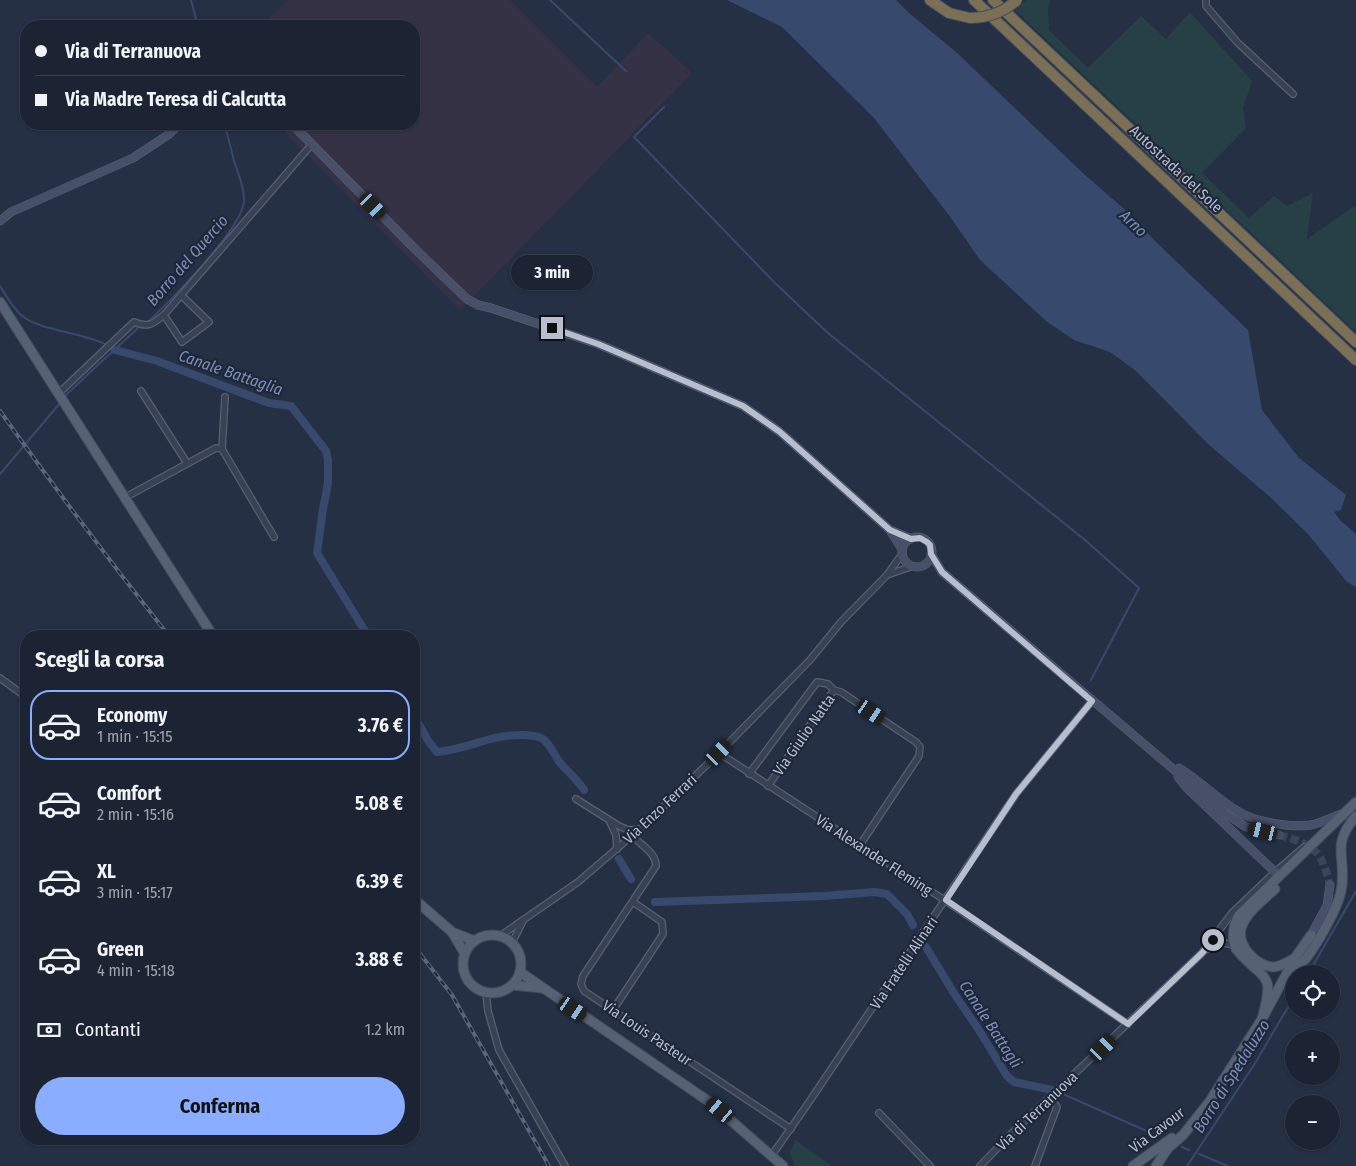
<!DOCTYPE html>
<html lang="it">
<head>
<meta charset="utf-8">
<style>
	:root { --surface:#1c2434; --page:#252c3c; --text:#f1f3f6; --muted:#a0a4ac; --line:#3a414f; --accent:#8badff }
	body { margin:0; font-family:"Fira Sans Condensed",sans-serif; background:var(--page); color:var(--text); height:100vh; display:flex; flex-direction:column; font-size:19px; white-space:nowrap }
	* { box-sizing:border-box; margin:0 }
	p { font-size:16px; color:var(--muted) }
	.icon { flex:none; width:28px; height:28px; fill:none; stroke:currentColor; stroke-width:2; stroke-linecap:round; stroke-linejoin:round }
	.map { position:relative; flex:1; overflow:hidden }
	.sheet { position:absolute; left:20px; top:630px; width:400px; height:515px; display:flex; flex-direction:column; background:var(--surface); border-radius:20px; box-shadow:0 1px 4px #0004,0 0 0 1px var(--line) }
	.sheet>* { flex:none }
	.top-card { position:absolute; left:20px; top:20px; width:400px; height:110px; border-radius:20px; box-shadow:0 1px 4px #0004,0 0 0 1px var(--line); display:grid; align-content:center; height:110px; padding:0 15px; background:var(--surface) }
	.tools { position:absolute; left:1285px; top:965px; display:grid; gap:10px }
	.tools a { display:grid; place-items:center; width:55px; height:55px; border-radius:50%; background:var(--surface); box-shadow:0 1px 4px #0004,0 0 0 1px var(--line); font-size:25px }
	.end { position:absolute; width:22px; height:22px; margin:-11px; border:6px solid #b7bece; background:#111; box-shadow:0 0 0 2px #111 }
	.from { border-radius:50% }
	.bubble { position:absolute; height:35px; border-radius:18px; background:var(--surface); box-shadow:0 1px 4px #0004,0 0 0 1px var(--line); font-size:16px; font-weight:700; line-height:35px; text-align:center }
	.car { position:absolute; width:15px; height:30px; margin:-15px -8px; border-radius:6px; box-shadow:0 0 4px 1px #0007; background:linear-gradient(#222 24%,#8ab4d8 0 40%,#222 0 76%,#8ab4d8 0 86%,#222 0) }
	.top-card b { display:flex; align-items:center; gap:18px; height:48px; font-size:19px }
	.top-card b+b { border-top:1px solid var(--line) }
	.top-card i { width:12px; height:12px; background:var(--text) }
	ul { padding:0; list-style:none }
	li { display:flex; align-items:center; gap:15px; height:70px; margin:0 10px 8px; padding:0 5px; border:2px solid transparent; border-radius:20px }
	li div { flex:1 }
	li b { display:block; font-size:19px }
	li em { font-style:normal; font-weight:700 }
	li.selected { border-color:var(--accent) }
	li>.icon { width:45px; height:45px; stroke-width:1.5 }
	h2 { padding:0 15px; font-size:22px; line-height:60px }
	.pay { display:flex; align-items:center; gap:12px; height:55px; padding:0 15px; font-size:19px }
	.pay p { margin-inline-start:auto }
	.primary-button { display:flex; gap:10px; margin-top:auto; padding:10px 15px }
	.primary-button a { flex:1; height:58px; border-radius:30px; background:var(--accent); color:#111; font-size:20px; font-weight:700; line-height:58px; text-align:center }
	.map>svg:first-child { display:block }
</style>
</head>
<body>
<div class="map">
<svg width="1356" height="1166" viewBox="0 0 1356 1166">
	<rect width="100%" height="100%" fill="#253045"/>
	<polygon fill="#363245" points="288,0 510,0 597,87 648,33 692,73 460,310 277,124 414,124 414,26 262,26"/>
	<g fill="#274046">
		<polygon points="1026,0 1051,0 1048,8 1049,30 1088,68 1141,16 1166,39 1190,12 1252,81 1243,108 1246,128 1202,173 1249,218 1274,196 1287,206 1313,193 1307,239 1356,205 1356,332 1015,10"/>
		<polygon points="795,1140 832,1166 795,1166 790,1153"/>
	</g>
	<polygon fill="#37496d" points="727,0 896,0 909,13 956,52 1084,174 1131,215 1154,240 1248,330 1262,410 1299,458 1346,495 1341,510 1334,512 1340,520 1356,534 1356,587 1347,582 1308,534 1270,497 1208,444 1135,370 1110,352 1074,340 1046,321 980,260 951,218 874,118 782,27"/>
	<g fill="none" stroke-linecap="round" stroke-linejoin="round">
		<g stroke="#37496d" stroke-width="2">
			<polyline points="191,0 198,26"/>
			<polyline points="550,0 626,71"/>
			<polyline points="664,107 634,137 776,284 829,334 1085,540 1139,588 1091,680"/>
			<path d="M0,286C6,296 13,307 21,315C39,331 83,332 107,345"/>
			<path d="M148,322C169,302 243,228 244,201C245,188 238,173 234,161C231,148 228,136 224,124"/>
			<polyline points="64,397 86,376 138,328"/>
			<polyline points="0,474 60,403"/>
			<polyline points="1308,974 1356,891"/>
			<polyline points="1063,1094 1151,1133"/>
			<polyline points="1182,1147 1189,1150"/>
			<polyline points="1199,1154 1228,1166"/>
			<polyline points="1187,1166 1254,1065 1294,997"/>
		</g>
		<g stroke="#37496d" stroke-width="8">
			<polyline points="115,350 157,361 269,403 291,406 326,451 328,460 328,483 323,509 317,553 368,636"/>
			<path d="M414,716L429,742L437,752C469,749 490,734 524,735C530,736 538,735 543,739C551,745 555,757 561,764C569,773 578,780 584,790"/>
			<polyline points="619,859 631,879"/>
			<polyline points="655,902 824,896 874,892 887,894 907,914 913,925"/>
			<polyline points="926,947 955,995 979,1030 1007,1076 1014,1082 1052,1090"/>
		</g>
		<path stroke="#3b455a" stroke-width="8" stroke-dasharray="8 4" stroke-linecap="butt" d="M1279,835C1315,845 1321,850 1330,885"/>
		<g stroke="#586072" stroke-width="8">
			<g id="street">
				<polyline points="1206,0 1206,6 1238,43 1293,94"/>
				<polyline points="164,315 182,342 209,322 182,296"/>
				<polyline points="141,391 187,463"/>
				<path d="M59,393L134,322C148,328 153,324 164,315L312,144"/>
				<polyline points="225,397 222,449 274,537"/>
				<polyline points="126,497 216,448 222,449"/>
				<polyline points="887,575 913,566"/>
				<polyline points="0,678 26,697"/>
				<polyline points="719,753 946,901 1128,1024"/>
				<polyline points="749,774 817,682 828,684 834,690 841,692 916,742 920,747 919,756 860,845"/>
				<polyline points="768,786 834,690"/>
				<polyline points="576,799 619,826 628,830 640,829"/>
				<polyline points="610,822 616,835 617,849"/>
				<path d="M633,836C641,846 656,852 656,866L583,976L581,984L584,991L791,1129"/>
				<polyline points="500,936 578,882 642,827 719,753 810,660 841,622 887,575 902,554"/>
				<polyline points="512,943 523,921"/>
				<path d="M1208,949C1218,942 1223,941 1235,946"/>
				<polyline points="486,993 488,1011 499,1050 565,1166"/>
				<polyline points="613,1010 663,934 662,922 633,902"/>
				<polyline points="879,1113 930,1166"/>
				<polyline points="772,1155 807,1105 1016,794 1092,701"/>
				<polyline points="980,1166 1014,1131 1202,953 1232,913 1275,872 1304,847"/>
				<polyline points="1035,1166 1057,1107 1051,1098"/>
			</g>
		</g>
		<g stroke="#586072" stroke-width="9">
			<g id="secondary">
				<polyline points="292,124 415,249 467,299 478,305 491,308 598,344 743,406 780,432 890,530 902,549"/>
				<polyline points="0,221 11,212 133,158 168,135 180,124"/>
				<polyline points="890,530 911,539"/>
				<circle cx="917" cy="552" r="15"/>
				<polyline points="931,554 942,572 1226,814 1246,827 1279,835"/>
				<path d="M1179,768C1201,781 1218,800 1239,812C1255,822 1292,828 1311,825C1321,823 1333,817 1344,813"/>
				<polyline points="1178,777 1187,788 1275,872"/>
				<polyline points="1311,935 1327,906 1330,885"/>
			</g>
		</g>
		<g stroke="#434b5e" stroke-width="11">
			<g id="primary">
				<polyline points="0,302 213,636"/>
				<path d="M1275,889C1264,899 1247,912 1242,926C1235,944 1256,967 1274,967C1282,966 1288,962 1295,958"/>
				<polyline points="414,899 452,932 475,941"/>
				<polyline points="452,932 465,954"/>
				<circle cx="492" cy="964" r="29"/>
				<path d="M1290,970C1293,968 1298,967 1300,965C1313,953 1338,908 1341,891C1348,859 1329,847 1356,816"/>
				<polyline points="520,972 711,1103 783,1166"/>
				<polyline points="512,985 542,988"/>
				<path d="M1262,1019C1276,969 1264,983 1236,949C1231,936 1233,926 1239,915L1356,802"/>
				<polyline points="1133,1166 1172,1138"/>
				<polyline points="1156,1166 1168,1148 1183,1135 1210,1101 1262,1019 1295,958 1311,935"/>
			</g>
		</g>
		<g stroke="#444d5f" stroke-width="12">
			<g id="highway">
				<polyline points="930,0 949,13 970,18"/>
				<polyline points="974,0 1356,360"/>
				<polyline points="993,0 1356,342"/>
			</g>
		</g>
		<use href="#street" stroke="#394254" stroke-width="5.5"/>
		<use href="#secondary" stroke="#475068" stroke-width="8"/>
		<use href="#primary" stroke="#576174" stroke-width="9"/>
		<use href="#highway" stroke="#7b7056" stroke-width="10"/>
		<g stroke="#5b667c" stroke-width="4">
			<g id="rail">
				<path d="M0,411C54,487 111,563 169,636"/>
				<polyline points="414,946 452,995 549,1166"/>
			</g>
		</g>
		<use href="#rail" stroke="#1e273a" stroke-width="2" stroke-dasharray="5.5" stroke-linecap="butt"/>
		<g stroke="#444d5f" stroke-width="12" stroke-linecap="butt">
			<path id="highway-bridge" d="M970,18C988,18 1004,12 1017,0"/>
		</g>
		<use href="#highway-bridge" stroke="#7b7056" stroke-width="10"/>
	</g>
	<g fill="none" stroke-linecap="round" stroke-linejoin="round">
		<polyline stroke="#b7bece" stroke-width="6" points="552,328 598,344 743,406 780,432 890,530 911,539 920,538 927,542 930,545 931,554 942,572 1092,701 1016,794 946,900 1128,1024 1202,953 1213,940"/>
	</g>
	<g text-anchor="middle" stroke-width="4.5" stroke-linejoin="round" paint-order="stroke">
		<g font-size="15" fill="#b7bece" stroke="#1e273a">
			<text transform="translate(1176 169) rotate(43)" y="5">Autostrada del Sole</text>
			<text transform="translate(804 735) rotate(-55)" y="5">Via Giulio Natta</text>
			<text transform="translate(660 809) rotate(-43)" y="5">Via Enzo Ferrari</text>
			<text transform="translate(874 855) rotate(33)" y="5">Via Alexander Fleming</text>
			<text transform="translate(904 963) rotate(-56)" y="5">Via Fratelli Alinari</text>
			<text transform="translate(647 1033) rotate(34)" y="5">Via Louis Pasteur</text>
			<text transform="translate(1037 1111) rotate(-44)" y="5">Via di Terranuova</text>
			<text transform="translate(1157 1130) rotate(-37)" y="5">Via Cavour</text>
		</g>
		<g font-size="16" font-style="italic" fill="#7c90b7" stroke="#1e273a">
			<text transform="translate(1134 223) rotate(44)" y="6">Arno</text>
			<text transform="translate(187 260) rotate(-49)" y="6">Borro del Quercio</text>
			<text transform="translate(231 372) rotate(19)" y="6">Canale Battaglia</text>
			<text transform="translate(991 1024) rotate(57)" y="6">Canale Battagli</text>
			<text transform="translate(1231 1076) rotate(-58)" y="6">Borro di Spedaluzzo</text>
		</g>
	</g>
</svg>
<div class="tools">
<a><svg class="icon" aria-label="locate" viewBox="0 0 24 24"><circle cx="12" cy="12" r="6"/><path d="M12 2v4M12 18v4M2 12h4M18 12h4"/></svg></a>
<a>+</a>
<a>−</a>
</div>
<i class="end from" style="left:1213px;top:940px"></i>
<i class="end" style="left:552px;top:328px"></i>
<div class="bubble" style="left:511px;top:255px;width:82px">3 min</div>
<i class="car" style="left:373px;top:206px;rotate:136deg"></i>
<i class="car" style="left:871px;top:712px;rotate:124deg"></i>
<i class="car" style="left:719px;top:753px;rotate:44deg"></i>
<i class="car" style="left:1263px;top:831px;rotate:284deg"></i>
<i class="car" style="left:573px;top:1009px;rotate:124deg"></i>
<i class="car" style="left:1103px;top:1048px;rotate:46deg"></i>
<i class="car" style="left:720px;top:1110px;rotate:310deg"></i>
<div class="top-card">
<b><i class="from"></i>Via di Terranuova</b>
<b><i></i>Via Madre Teresa di Calcutta</b>
</div>
<section class="sheet">
<h2>Scegli la corsa</h2>
<ul>
<li class="selected"><svg class="icon" aria-label="car" viewBox="0 0 24 24"><path d="M5 17H2v-5l4-1 3-4h7l3 4 3 1v5h-3M9 17h6M6 11h13"/><circle cx="7" cy="17" r="2"/><circle cx="17" cy="17" r="2"/></svg><div><b>Economy</b><p>1 min · 15:15</p></div><em>3.76 €</em></li>
<li><svg class="icon" aria-label="car" viewBox="0 0 24 24"><path d="M5 17H2v-5l4-1 3-4h7l3 4 3 1v5h-3M9 17h6M6 11h13"/><circle cx="7" cy="17" r="2"/><circle cx="17" cy="17" r="2"/></svg><div><b>Comfort</b><p>2 min · 15:16</p></div><em>5.08 €</em></li>
<li><svg class="icon" aria-label="car" viewBox="0 0 24 24"><path d="M5 17H2v-5l4-1 3-4h7l3 4 3 1v5h-3M9 17h6M6 11h13"/><circle cx="7" cy="17" r="2"/><circle cx="17" cy="17" r="2"/></svg><div><b>XL</b><p>3 min · 15:17</p></div><em>6.39 €</em></li>
<li><svg class="icon" aria-label="car" viewBox="0 0 24 24"><path d="M5 17H2v-5l4-1 3-4h7l3 4 3 1v5h-3M9 17h6M6 11h13"/><circle cx="7" cy="17" r="2"/><circle cx="17" cy="17" r="2"/></svg><div><b>Green</b><p>4 min · 15:18</p></div><em>3.88 €</em></li>
</ul>
<div class="pay"><svg class="icon" aria-label="cash" viewBox="0 0 24 24"><path d="M3 7h18v10H3z"/><circle cx="12" cy="12" r="2"/></svg>Contanti<p>1.2 km</p></div>
<div class="primary-button"><a>Conferma</a></div>
</section>
</div>
</body>
</html>
